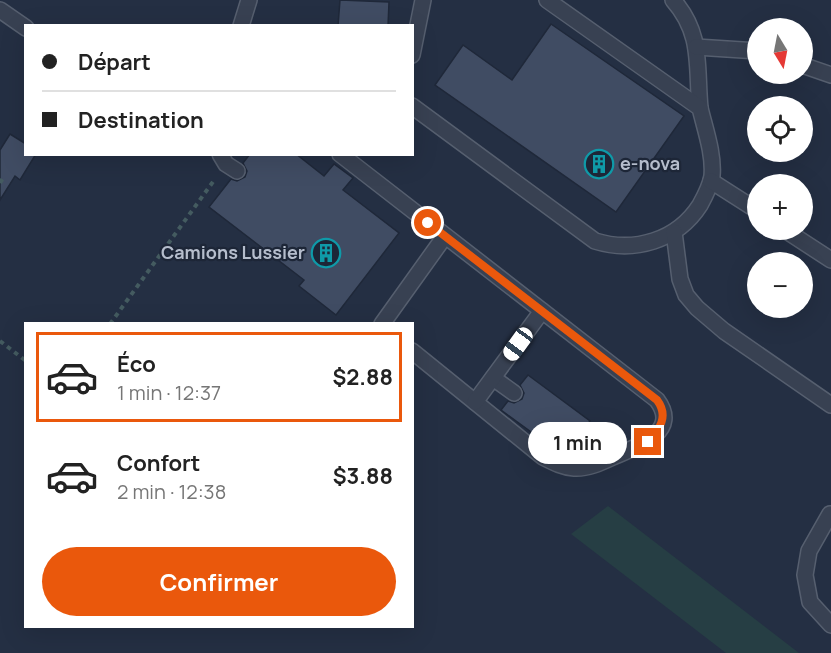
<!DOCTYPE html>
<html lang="fr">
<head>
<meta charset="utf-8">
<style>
	:root { --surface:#fff; --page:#f6f6f6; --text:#222; --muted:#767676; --line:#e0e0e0; --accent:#ea580c }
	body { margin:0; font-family:Manrope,sans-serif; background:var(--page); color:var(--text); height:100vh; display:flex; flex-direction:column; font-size:22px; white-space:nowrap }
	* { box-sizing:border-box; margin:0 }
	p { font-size:20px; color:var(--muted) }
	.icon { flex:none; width:33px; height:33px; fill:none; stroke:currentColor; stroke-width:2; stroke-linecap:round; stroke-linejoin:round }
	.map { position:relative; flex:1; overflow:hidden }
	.panel { position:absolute; left:24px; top:322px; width:390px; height:306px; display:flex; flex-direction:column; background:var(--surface); border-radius:0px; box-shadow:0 6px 24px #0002 }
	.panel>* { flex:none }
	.hud { position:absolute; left:24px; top:24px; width:390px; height:132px; border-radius:0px; box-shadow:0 6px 24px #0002; display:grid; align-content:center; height:132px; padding:0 18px; background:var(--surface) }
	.needle { width:39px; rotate:170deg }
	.fabs { position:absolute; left:747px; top:18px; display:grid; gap:12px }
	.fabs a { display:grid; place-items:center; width:66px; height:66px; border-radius:50%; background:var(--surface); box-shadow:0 6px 24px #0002; font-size:30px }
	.end { position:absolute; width:27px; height:27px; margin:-14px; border:8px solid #ea580c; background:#fff; box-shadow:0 0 0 3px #fff }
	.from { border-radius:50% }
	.bubble { position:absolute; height:42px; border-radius:21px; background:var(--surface); box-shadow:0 6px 24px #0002; font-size:20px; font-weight:700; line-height:42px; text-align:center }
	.car { position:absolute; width:18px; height:36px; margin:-18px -9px; border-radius:8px; box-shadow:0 0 4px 2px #0007; background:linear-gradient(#fff 24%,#345 0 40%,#fff 0 76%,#345 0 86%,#fff 0) }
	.hud b { display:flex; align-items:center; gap:21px; height:57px; font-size:22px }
	.hud b+b { border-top:2px solid var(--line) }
	.hud i { width:15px; height:15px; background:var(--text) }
	ul { padding:10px 0 0; list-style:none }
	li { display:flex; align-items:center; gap:18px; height:90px; margin:0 12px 9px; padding:0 6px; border:3px solid transparent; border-radius:0px }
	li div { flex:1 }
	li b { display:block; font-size:22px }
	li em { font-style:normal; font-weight:700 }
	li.on { border-color:var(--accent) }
	li>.icon { width:54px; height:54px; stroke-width:1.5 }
	.cta { display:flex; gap:12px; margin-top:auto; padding:12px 18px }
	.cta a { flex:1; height:69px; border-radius:36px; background:var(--accent); color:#fff; font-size:24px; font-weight:700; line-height:69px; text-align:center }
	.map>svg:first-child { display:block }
</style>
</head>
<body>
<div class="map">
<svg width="831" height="653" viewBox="0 0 831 653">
	<rect width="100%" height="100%" fill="#242f43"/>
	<polygon fill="#263e44" points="608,506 799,653 726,653 571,534"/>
	<g fill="#404c63" stroke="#1f2839" stroke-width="1.5">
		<polygon points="340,0 389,2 388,26 338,26"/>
		<polygon points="551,24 684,116 616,212 435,85 463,45 512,80"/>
		<polygon points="10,134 26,144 26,154 36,154 20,180 15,176 0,200 0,150"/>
		<polygon points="250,154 296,154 324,176 334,164 353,178 343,190 399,233 336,315 299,286 304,280 209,207 231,179 237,181 245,177 247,171 243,163"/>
		<polygon points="528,375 590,421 564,456 501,410 508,401 514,403 522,399 524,393 520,385"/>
	</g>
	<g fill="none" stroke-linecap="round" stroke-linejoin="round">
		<g stroke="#565f6f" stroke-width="18">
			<g id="lane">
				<path d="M673,0C703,34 696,66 700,108"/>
				<polyline points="0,10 26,28"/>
				<polyline points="241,26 249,0"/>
				<polyline points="696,47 758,51"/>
				<polyline points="412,55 423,0"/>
				<polyline points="802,65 831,75"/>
				<path d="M412,106L595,241C634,253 677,241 700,205C705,196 710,187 712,176C714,154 705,129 700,108L547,0"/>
				<polyline points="220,154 226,164 237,171"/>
				<path d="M340,154L657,400C681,432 637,447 615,456C602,462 588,469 574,468C562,467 553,462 543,457L412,351"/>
				<polyline points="711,181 758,211"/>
				<polyline points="785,230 831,260"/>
				<polyline points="674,232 680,279 686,295 697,308 724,331 831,405"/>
				<polyline points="382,324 445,236"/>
				<polyline points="493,378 514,393"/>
				<polyline points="475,402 542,311"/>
				<polyline points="830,514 809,551 805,575 810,602 831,625"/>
			</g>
		</g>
		<g stroke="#445b60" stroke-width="4" stroke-dasharray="4.5 4.5" stroke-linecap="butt">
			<polyline points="0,183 3,178"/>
			<polyline points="110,324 215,179"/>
			<polyline points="0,341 26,361"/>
		</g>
		<use href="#lane" stroke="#384152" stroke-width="15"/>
	</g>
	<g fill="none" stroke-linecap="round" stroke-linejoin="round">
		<path stroke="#ea580c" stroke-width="8" d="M428,223L657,400C669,416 660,429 648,442"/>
	</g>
	<defs>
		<g id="building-ring" transform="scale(1.5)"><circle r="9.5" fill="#1d2637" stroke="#0f9aa8" stroke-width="1.5"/><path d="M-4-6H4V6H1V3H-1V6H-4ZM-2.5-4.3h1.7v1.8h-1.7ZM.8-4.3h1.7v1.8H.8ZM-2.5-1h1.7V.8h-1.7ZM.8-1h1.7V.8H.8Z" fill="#0f9aa8"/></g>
	</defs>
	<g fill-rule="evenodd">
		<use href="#building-ring" x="599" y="164"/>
		<use href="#building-ring" x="326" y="253"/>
	</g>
	<g text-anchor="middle" stroke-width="4.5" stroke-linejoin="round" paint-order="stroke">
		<g font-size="18" font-weight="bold" fill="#b5bdcc" stroke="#1d2637" text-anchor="start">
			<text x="620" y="170">e-nova</text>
			<text x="305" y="259" text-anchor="end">Camions Lussier</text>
		</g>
	</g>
</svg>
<div class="fabs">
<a><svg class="needle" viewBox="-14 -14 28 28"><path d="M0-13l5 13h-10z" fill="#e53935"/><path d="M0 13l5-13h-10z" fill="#767676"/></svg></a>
<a><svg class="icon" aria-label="locate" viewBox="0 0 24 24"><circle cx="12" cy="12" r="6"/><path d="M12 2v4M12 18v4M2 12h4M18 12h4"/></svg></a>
<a>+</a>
<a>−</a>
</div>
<i class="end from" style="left:428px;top:223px"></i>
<i class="end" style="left:648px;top:442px"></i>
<div class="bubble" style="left:528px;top:422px;width:99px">1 min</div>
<i class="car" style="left:518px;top:344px;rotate:216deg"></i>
<div class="hud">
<b><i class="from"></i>Départ</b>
<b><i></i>Destination</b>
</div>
<section class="panel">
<ul>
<li class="on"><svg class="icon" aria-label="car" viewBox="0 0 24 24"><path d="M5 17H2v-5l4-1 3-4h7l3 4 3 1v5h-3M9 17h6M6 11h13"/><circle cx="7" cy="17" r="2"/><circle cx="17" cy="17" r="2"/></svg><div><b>Éco</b><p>1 min · 12:37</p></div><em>$2.88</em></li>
<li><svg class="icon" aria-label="car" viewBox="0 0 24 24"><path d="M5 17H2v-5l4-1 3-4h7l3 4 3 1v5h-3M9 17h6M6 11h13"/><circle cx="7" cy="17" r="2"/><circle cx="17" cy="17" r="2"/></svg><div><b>Confort</b><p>2 min · 12:38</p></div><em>$3.88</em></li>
</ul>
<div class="cta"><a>Confirmer</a></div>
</section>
</div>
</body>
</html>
